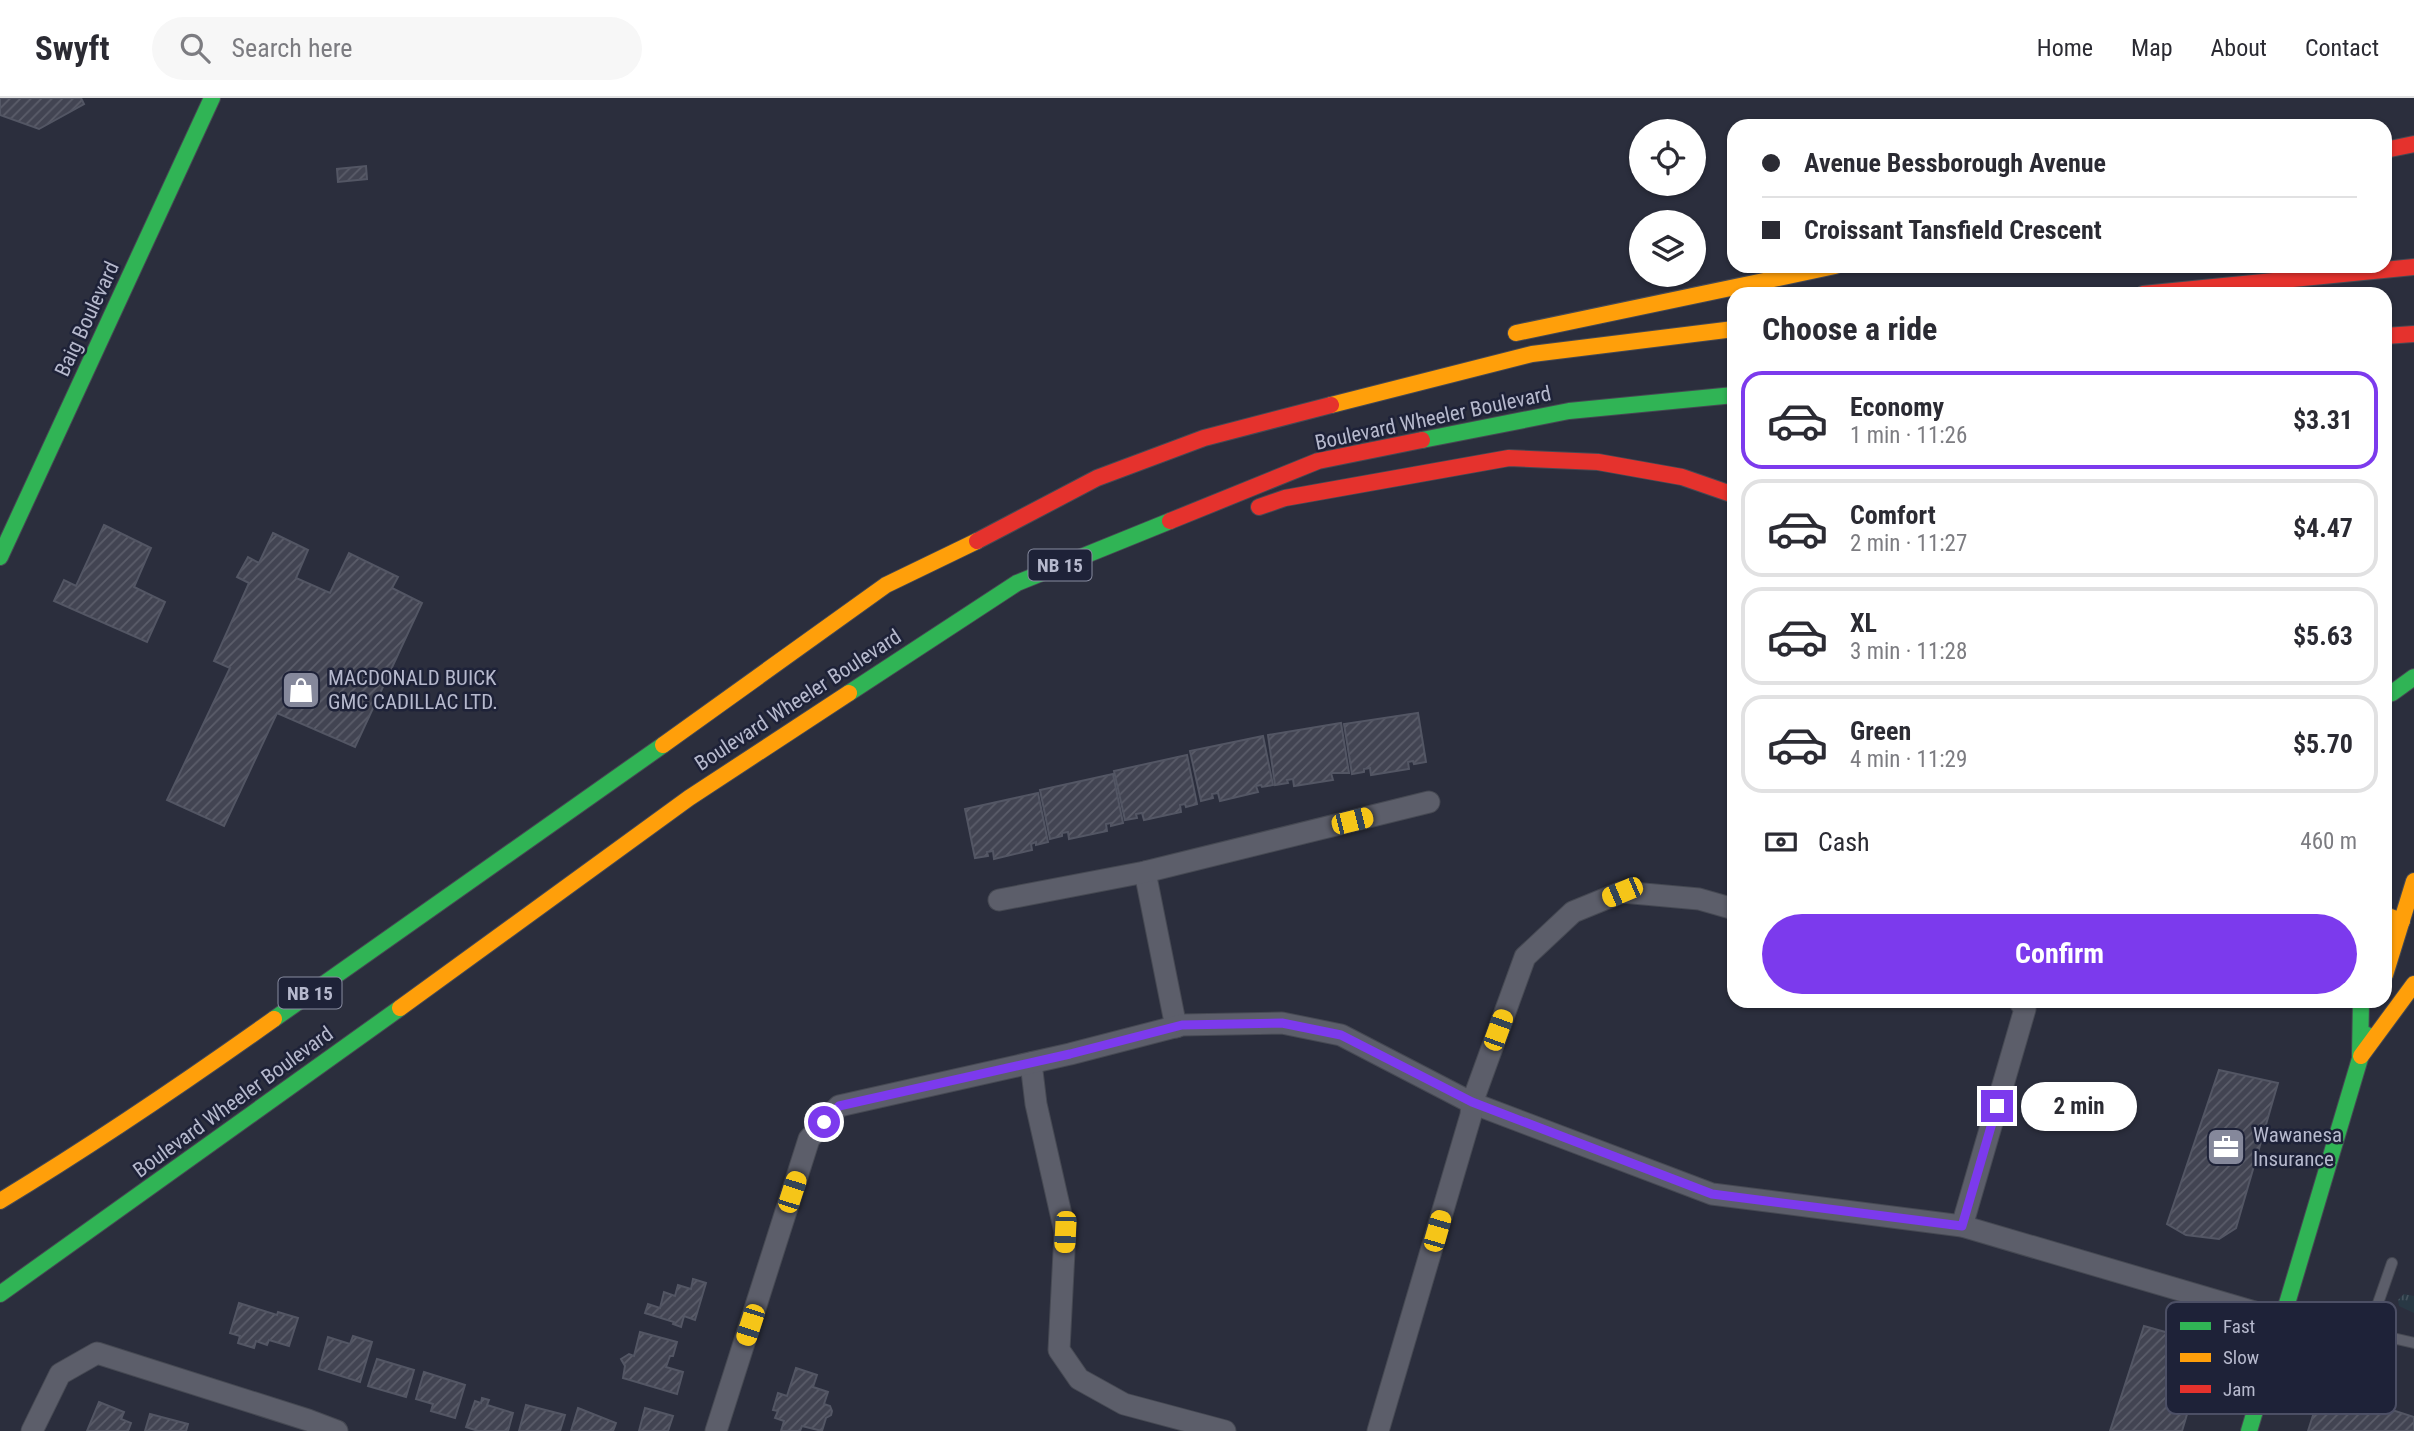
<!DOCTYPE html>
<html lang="en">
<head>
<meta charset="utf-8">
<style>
	:root { --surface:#fff; --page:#f7f7f7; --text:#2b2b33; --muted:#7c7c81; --line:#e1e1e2; --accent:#7c3aed }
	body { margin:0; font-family:"Roboto Condensed",sans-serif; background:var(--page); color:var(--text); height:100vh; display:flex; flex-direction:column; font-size:26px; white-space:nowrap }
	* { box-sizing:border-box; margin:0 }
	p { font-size:23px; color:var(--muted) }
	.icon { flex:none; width:38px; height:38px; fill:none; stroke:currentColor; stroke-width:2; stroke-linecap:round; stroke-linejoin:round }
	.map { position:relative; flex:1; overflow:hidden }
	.sheet { position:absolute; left:1727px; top:189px; width:665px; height:721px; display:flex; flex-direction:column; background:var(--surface); border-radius:21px; box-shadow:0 2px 5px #0004 }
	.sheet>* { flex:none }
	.hud { position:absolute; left:1727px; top:21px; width:665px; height:154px; border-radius:21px; box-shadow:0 2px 5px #0004; display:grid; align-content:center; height:154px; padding:0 35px; background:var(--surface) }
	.controls { position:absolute; left:1629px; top:21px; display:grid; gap:14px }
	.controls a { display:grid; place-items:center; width:77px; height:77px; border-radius:50%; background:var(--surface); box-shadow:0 2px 5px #0004; font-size:35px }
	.end { position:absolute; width:32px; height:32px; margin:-16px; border:9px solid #7c3aed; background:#fff; box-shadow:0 0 0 4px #fff }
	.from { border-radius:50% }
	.bubble { position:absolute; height:49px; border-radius:24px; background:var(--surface); box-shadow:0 2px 5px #0004; font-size:23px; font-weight:700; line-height:49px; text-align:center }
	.car { position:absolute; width:21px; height:42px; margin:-21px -10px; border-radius:9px; box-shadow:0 0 5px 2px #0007; background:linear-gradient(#f5c518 24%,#345 0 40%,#f5c518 0 76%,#345 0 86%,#f5c518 0) }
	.hud b { display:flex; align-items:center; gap:24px; height:66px; font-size:26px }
	.hud b+b { border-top:2px solid var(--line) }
	.hud i { width:18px; height:18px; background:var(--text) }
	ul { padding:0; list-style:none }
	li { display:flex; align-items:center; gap:21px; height:98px; margin:0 14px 10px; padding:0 21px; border:4px solid var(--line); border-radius:21px }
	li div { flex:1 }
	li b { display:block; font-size:26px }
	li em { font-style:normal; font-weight:700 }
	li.selected { border-color:var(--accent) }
	li>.icon { width:63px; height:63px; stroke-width:1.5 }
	h2 { padding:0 35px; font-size:32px; line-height:84px }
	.pay { display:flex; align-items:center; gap:18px; height:77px; padding:0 35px; font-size:26px }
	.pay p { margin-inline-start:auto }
	.button { display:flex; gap:14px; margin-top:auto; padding:14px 35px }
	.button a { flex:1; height:80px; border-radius:42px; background:var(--accent); color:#fff; font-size:28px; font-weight:700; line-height:80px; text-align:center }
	header { display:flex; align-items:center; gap:42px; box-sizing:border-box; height:98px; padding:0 35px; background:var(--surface); border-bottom:2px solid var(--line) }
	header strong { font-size:33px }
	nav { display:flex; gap:38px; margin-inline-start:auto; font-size:24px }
	.search { width:490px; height:63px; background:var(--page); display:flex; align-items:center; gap:18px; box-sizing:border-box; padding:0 24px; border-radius:38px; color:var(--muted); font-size:26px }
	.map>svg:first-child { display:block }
</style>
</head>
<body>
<header>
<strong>Swyft</strong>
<div class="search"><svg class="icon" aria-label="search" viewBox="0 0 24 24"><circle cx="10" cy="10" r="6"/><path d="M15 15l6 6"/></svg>Search here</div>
<nav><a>Home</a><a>Map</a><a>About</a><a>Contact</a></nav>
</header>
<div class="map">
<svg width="2414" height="1333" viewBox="0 0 2414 1333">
	<defs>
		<pattern id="grass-tufts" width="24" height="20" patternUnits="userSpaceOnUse" patternTransform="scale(1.75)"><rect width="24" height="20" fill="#283844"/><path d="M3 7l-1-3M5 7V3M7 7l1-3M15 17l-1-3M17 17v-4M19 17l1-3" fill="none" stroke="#45535e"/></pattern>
		<pattern id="building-hatch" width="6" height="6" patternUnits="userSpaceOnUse" patternTransform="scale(1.75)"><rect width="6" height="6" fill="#424452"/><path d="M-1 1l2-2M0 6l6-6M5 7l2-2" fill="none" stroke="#5b5d6a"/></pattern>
	</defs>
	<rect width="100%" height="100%" fill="#2b2e3d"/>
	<polygon fill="url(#grass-tufts)" points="2404,1196 2414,1198 2414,1215 2399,1208 2398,1202"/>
	<g fill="url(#building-hatch)" stroke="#535664" stroke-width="2">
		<polygon points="0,0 81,0 84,6 39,31 0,17"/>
		<polygon points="366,68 367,81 338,84 337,71"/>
		<polygon points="104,427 151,450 134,489 165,504 147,544 54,503 64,482 76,488"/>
		<polygon points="273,435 308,452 296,480 330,495 349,455 398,479 392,490 422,505 355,649 277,615 224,728 167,702 230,570 214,563 249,485 237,479 248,459 259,465"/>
		<polygon points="1418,615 1426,664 1414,666 1413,663 1408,664 1409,671 1371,677 1370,670 1364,671 1364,674 1352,676 1344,626"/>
		<polygon points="1341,625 1349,675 1331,675 1333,682 1294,688 1293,681 1287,682 1288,685 1275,687 1268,637"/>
		<polygon points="1263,638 1273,687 1262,689 1261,687 1256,688 1258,694 1220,703 1218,695 1212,696 1213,700 1201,703 1190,653"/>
		<polygon points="1187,657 1197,706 1186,709 1185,706 1180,707 1181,714 1144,722 1142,715 1136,716 1137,720 1125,722 1114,673"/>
		<polygon points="1113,676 1123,725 1111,728 1111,725 1106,726 1107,733 1069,741 1068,734 1062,735 1062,738 1050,741 1040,692"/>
		<polygon points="1038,695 1048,744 1036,747 1036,744 1031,746 1032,752 994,761 993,753 987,754 988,758 975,760 965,711"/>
		<polygon points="2219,972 2278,985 2236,1130 2219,1141 2186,1137 2167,1126"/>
		<polygon points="693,1181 706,1185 695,1222 684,1218 681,1229 673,1226 674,1224 645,1215 648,1206 660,1210 664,1194 675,1198 678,1187 691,1191"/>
		<polygon points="239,1205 277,1217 278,1214 298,1220 289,1248 269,1242 267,1247 256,1243 254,1250 238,1245 240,1238 230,1235"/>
		<polygon points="2144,1228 2208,1246 2182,1333 2110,1333"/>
		<polygon points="640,1234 677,1244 673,1258 670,1258 666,1269 683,1274 677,1296 623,1280 625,1268 621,1261 629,1256 634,1258"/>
		<polygon points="353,1238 372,1244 360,1284 319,1271 328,1239 350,1246"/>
		<polygon points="377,1261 414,1272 406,1299 368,1288"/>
		<polygon points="796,1270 817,1277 813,1289 828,1294 824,1306 830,1308 832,1313 831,1317 826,1320 822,1333 802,1328 800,1333 781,1333 784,1323 775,1320 778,1313 773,1312 778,1295 787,1298"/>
		<polygon points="424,1274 465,1287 455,1320 431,1313 433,1306 416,1301"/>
		<polygon points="2377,1286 2392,1312 2414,1319 2414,1333 2308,1333 2316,1308 2330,1312"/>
		<polygon points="482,1300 489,1302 487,1307 513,1315 508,1333 478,1333 466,1329 475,1303 481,1305"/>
		<polygon points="99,1304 124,1314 121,1321 131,1325 128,1333 87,1333"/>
		<polygon points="526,1307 565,1317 560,1333 519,1333"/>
		<polygon points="578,1310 616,1325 613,1333 571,1333"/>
		<polygon points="645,1310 673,1318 668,1333 639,1333"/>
		<polygon points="150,1316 188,1326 186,1333 145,1333"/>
	</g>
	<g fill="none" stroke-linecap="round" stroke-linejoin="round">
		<g stroke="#464953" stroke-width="12">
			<g id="lane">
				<polyline points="2288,1213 2323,1224 2414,1245"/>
				<polyline points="2368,1234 2392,1165"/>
			</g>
		</g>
		<g stroke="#464953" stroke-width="23">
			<g id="street">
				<polyline points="1145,774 1176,929"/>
				<polyline points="999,802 1145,774 1429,704"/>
				<polyline points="1031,965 1036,1006 1065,1134 1059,1252 1079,1281 1124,1306 1225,1333"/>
				<polyline points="1962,1128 2025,911 2019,903"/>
				<polyline points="32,1333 60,1276 97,1255 308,1322 337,1333"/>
				<polyline points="716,1333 809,1041 839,1008 1070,956 1182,927 1282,925 1341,937 1472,1005 1712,1096 1962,1128 2282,1222"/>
				<polyline points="1378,1333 1471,1017 1472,1005 1525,859 1573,814 1622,794 1699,801 1734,811"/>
			</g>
		</g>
		<g stroke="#464953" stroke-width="18">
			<g id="fast">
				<polyline points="1422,342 1569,313 1734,297"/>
				<polyline points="0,459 212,0"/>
				<polyline points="849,595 1017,485 1170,423"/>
				<polyline points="2385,597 2392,595 2414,579"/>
				<polyline points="274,921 663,647"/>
				<polyline points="2360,958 2361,903"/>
				<polyline points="0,1196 400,910"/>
				<polyline points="2249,1333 2367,937"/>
			</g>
		</g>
		<g stroke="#464953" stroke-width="18">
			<g id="slow">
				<polyline points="1516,235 1835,168"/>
				<polyline points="1331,307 1532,256 1734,231"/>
				<polyline points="663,647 886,487 977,443"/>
				<polyline points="2385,817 2402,823"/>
				<polyline points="2385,877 2414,783"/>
				<polyline points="400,910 689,700 849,595"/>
				<polyline points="2361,958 2414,886"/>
				<path d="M0,1103C94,1046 184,985 274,921"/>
			</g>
		</g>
		<g stroke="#464953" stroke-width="18">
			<g id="jam">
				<polyline points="2385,52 2414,46"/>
				<polyline points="2143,196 2414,169"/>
				<polyline points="2385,238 2414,236"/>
				<polyline points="1259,409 1285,400 1509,360 1598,364 1682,379 1734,397"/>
				<polyline points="1170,423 1318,363 1422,342"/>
				<polyline points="977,443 1097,380 1204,340 1331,307"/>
			</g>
		</g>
		<use href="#lane" stroke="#5c5e6a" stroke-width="10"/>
		<use href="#street" stroke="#5c5e6a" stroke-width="21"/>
		<use href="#fast" stroke="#30b455" stroke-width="16"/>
		<use href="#slow" stroke="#ff9f0a" stroke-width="16"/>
		<use href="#jam" stroke="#e5322d" stroke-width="16"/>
	</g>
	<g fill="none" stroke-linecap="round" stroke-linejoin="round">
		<polyline stroke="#7c3aed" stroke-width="9" points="824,1024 839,1008 1070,956 1182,927 1282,925 1341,937 1472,1004 1712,1096 1962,1128 1997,1008"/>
	</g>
	<defs>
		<g id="shop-square" transform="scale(2.0125)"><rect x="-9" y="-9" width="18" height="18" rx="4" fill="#85889b" stroke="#1e2238"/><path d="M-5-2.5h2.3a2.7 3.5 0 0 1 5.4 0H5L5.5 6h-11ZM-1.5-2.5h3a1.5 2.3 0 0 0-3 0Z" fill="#fff"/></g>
		<g id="office-square" transform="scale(2.0125)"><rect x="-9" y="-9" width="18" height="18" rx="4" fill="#85889b" stroke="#1e2238"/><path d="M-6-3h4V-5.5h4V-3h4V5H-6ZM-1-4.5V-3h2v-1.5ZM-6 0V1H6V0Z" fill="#fff"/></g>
	</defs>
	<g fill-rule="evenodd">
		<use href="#shop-square" x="301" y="592"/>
		<use href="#office-square" x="2226" y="1049"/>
	</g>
	<g text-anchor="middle" stroke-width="5" stroke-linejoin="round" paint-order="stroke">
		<g fill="#1e2238" stroke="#888ca0" stroke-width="2">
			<rect x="1028.5" y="451.5" width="63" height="31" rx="5"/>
			<rect x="278.5" y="879.5" width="63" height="31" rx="5"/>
		</g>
		<g font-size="19" font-weight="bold" fill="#b6b9cd">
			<text x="1060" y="474">NB 15</text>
			<text x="310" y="902">NB 15</text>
		</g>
		<g font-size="21" fill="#b6b9cd" stroke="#1e2238">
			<text transform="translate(87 221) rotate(-65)" y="7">Baig Boulevard</text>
			<text transform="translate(1433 320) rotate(-12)" y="7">Boulevard Wheeler Boulevard</text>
			<text transform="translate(798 602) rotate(-33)" y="7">Boulevard Wheeler Boulevard</text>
			<text transform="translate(233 1004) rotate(-36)" y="7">Boulevard Wheeler Boulevard</text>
		</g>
		<g font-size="21" fill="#b6b9cd" stroke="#1e2238" text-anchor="start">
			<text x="328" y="587">MACDONALD BUICK<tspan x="328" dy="24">GMC CADILLAC LTD.</tspan></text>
			<text x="2253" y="1044">Wawanesa<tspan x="2253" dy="24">Insurance</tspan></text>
		</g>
	</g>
	<rect x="2166" y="1204" width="230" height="112" rx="10" fill="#1e2238" stroke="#4c4f65" stroke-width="2"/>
	<rect x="2180" y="1224" width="31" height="8" fill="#30b455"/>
	<rect x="2180" y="1255" width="31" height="9" fill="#ff9f0a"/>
	<rect x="2180" y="1287" width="31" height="8" fill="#e5322d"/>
	<g font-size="19" fill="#b6b9cd">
		<text x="2223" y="1235">Fast</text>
		<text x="2223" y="1266">Slow</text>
		<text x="2223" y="1298">Jam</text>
	</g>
</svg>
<div class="controls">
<a><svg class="icon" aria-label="locate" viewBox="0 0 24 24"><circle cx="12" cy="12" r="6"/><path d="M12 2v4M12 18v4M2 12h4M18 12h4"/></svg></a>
<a><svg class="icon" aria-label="layers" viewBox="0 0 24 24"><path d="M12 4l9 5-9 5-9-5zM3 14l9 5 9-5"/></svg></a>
</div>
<i class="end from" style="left:824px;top:1024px"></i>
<i class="end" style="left:1997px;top:1008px"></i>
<div class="bubble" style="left:2021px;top:984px;width:116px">2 min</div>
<i class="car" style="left:1352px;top:723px;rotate:76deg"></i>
<i class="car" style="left:1622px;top:794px;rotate:247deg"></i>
<i class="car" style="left:1498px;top:932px;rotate:20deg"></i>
<i class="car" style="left:792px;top:1094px;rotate:18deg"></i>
<i class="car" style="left:1437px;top:1133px;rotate:16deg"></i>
<i class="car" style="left:1065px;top:1134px;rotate:183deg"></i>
<i class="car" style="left:750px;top:1227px;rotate:198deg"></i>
<div class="hud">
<b><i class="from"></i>Avenue Bessborough Avenue</b>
<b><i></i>Croissant Tansfield Crescent</b>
</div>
<section class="sheet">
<h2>Choose a ride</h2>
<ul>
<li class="selected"><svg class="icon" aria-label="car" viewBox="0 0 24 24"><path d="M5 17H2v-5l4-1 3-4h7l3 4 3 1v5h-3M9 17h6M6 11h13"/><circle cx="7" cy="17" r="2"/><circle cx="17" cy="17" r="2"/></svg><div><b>Economy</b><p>1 min · 11:26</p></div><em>$3.31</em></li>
<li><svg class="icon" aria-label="car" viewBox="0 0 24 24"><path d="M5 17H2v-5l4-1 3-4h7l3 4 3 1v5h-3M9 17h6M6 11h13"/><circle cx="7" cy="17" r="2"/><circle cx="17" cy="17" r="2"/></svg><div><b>Comfort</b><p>2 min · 11:27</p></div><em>$4.47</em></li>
<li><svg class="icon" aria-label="car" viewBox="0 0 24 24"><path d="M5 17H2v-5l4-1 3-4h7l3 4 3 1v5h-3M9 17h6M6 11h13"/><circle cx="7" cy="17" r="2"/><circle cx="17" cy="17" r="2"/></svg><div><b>XL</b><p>3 min · 11:28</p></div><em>$5.63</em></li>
<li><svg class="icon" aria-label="car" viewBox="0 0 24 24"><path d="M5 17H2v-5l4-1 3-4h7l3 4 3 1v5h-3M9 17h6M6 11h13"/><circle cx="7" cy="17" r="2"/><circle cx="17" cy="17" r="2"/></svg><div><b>Green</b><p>4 min · 11:29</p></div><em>$5.70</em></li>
</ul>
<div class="pay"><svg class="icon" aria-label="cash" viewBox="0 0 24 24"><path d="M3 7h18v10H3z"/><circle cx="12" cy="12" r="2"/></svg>Cash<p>460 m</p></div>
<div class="button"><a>Confirm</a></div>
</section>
</div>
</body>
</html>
